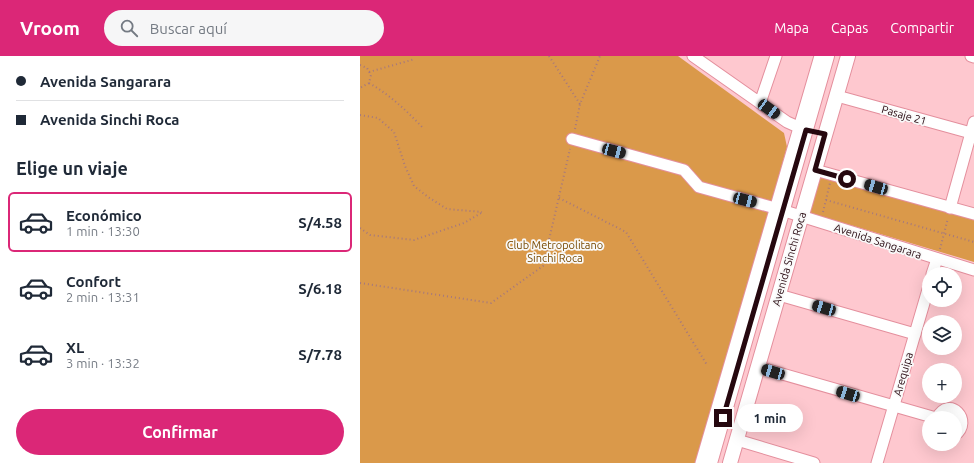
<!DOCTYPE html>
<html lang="es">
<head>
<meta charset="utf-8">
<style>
	:root { --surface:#fff; --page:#f6f6f7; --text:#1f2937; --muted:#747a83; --line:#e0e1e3; --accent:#db2777 }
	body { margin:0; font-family:Ubuntu,sans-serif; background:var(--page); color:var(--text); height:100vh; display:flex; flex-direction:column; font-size:15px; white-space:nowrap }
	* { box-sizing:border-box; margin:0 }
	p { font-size:13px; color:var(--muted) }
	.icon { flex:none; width:22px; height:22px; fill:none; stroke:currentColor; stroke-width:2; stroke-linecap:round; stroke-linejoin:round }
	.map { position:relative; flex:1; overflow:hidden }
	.side { display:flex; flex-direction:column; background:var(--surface); width:360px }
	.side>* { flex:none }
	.top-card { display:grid; align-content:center; height:88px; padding:0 16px; background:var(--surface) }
	.buttons { position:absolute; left:562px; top:211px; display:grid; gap:8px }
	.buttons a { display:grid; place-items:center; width:40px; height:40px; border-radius:50%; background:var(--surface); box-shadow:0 4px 16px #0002; font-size:20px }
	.end { position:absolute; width:18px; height:18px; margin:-9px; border:5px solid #26080f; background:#fff; box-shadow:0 0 0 2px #fff }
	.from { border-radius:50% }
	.bubble { position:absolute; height:28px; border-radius:14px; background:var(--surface); box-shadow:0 4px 16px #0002; font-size:13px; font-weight:700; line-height:28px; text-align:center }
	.car { position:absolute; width:12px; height:24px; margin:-12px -6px; border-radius:5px; box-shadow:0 0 3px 1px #0007; background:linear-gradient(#222 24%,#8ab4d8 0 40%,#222 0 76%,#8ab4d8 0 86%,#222 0) }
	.top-card b { display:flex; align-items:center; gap:14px; height:38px; font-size:15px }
	.top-card b+b { border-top:1px solid var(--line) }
	.top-card i { width:10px; height:10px; background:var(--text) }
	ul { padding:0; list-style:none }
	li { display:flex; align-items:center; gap:12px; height:60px; margin:0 8px 6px; padding:0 8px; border:2px solid transparent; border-radius:6px }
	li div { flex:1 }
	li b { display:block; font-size:15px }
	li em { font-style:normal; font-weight:700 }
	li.active { border-color:var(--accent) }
	li>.icon { width:36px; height:36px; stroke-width:1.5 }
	h2 { padding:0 16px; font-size:18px; line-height:48px }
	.cta { display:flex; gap:8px; margin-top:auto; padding:8px 16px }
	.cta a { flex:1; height:46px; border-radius:24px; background:var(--accent); color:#fff; font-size:16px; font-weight:700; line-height:46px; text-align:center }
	header { display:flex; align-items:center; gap:24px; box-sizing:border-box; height:56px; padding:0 20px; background:var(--accent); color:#fff }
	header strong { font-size:19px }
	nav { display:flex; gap:22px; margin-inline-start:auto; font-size:14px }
	.search { width:280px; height:36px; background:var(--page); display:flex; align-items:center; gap:10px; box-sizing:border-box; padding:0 14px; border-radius:22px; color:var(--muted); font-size:15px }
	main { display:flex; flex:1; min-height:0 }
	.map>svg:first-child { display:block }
</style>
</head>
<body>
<header>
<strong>Vroom</strong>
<div class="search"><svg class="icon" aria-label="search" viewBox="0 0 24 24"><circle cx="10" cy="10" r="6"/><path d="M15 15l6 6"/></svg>Buscar aquí</div>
<nav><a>Mapa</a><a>Capas</a><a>Compartir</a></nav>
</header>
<main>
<section class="side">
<div class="top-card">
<b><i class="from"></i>Avenida Sangarara</b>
<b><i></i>Avenida Sinchi Roca</b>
</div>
<h2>Elige un viaje</h2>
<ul>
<li class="active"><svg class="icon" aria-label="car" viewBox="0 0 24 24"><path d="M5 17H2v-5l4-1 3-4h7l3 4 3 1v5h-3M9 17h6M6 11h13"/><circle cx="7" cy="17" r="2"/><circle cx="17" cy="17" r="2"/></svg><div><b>Económico</b><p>1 min · 13:30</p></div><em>S/4.58</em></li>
<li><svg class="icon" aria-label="car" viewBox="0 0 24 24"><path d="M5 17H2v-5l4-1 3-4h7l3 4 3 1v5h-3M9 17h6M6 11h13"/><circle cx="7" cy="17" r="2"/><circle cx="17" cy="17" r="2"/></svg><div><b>Confort</b><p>2 min · 13:31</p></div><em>S/6.18</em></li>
<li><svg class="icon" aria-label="car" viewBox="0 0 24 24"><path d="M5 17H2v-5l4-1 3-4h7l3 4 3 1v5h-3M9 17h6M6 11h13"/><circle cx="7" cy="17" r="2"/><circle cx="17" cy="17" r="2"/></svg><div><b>XL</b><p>3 min · 13:32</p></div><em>S/7.78</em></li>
</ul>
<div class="cta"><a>Confirmar</a></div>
</section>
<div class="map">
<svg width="614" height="407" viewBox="0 0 614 407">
	<rect width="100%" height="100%" fill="#fec8cf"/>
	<g fill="#da994a">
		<polygon points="0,0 318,0 424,77 427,91 338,407 0,407"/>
		<polygon points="461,118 614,162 614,206 450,157"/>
	</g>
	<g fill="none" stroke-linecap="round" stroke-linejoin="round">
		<g stroke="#e48f9d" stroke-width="13">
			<g id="minor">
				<polyline points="333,0 400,47 416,0"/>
				<polyline points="611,0 614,1"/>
				<polyline points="477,40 611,77"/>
				<polyline points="400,47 427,66 445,74"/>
				<polyline points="212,83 324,114 339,131 415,152 614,214"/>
				<polyline points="455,114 614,158"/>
				<polyline points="590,152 614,66"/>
				<polyline points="572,218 577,203"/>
				<polyline points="419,239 555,278"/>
				<polyline points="398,311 576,362"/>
				<path d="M577,362C589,338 614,365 595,379"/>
				<polyline points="377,384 454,407"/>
				<polyline points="341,407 460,0"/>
				<polyline points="517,407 569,230"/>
			</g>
		</g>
		<g stroke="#e48f9d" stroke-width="16">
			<g id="major">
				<polyline points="350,407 467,0"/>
				<polyline points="370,407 488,0"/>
			</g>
		</g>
		<g stroke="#a4787f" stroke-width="2" stroke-dasharray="1 3" stroke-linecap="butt">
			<polyline points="189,0 220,48"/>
			<polyline points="0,9 7,12 11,19 9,27 0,32"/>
			<polyline points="9,16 55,3"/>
			<path d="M9,27C30,39 46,54 63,72"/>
			<polyline points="0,59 18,62 34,76 45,110 54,130 68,141 87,153 122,156"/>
			<polyline points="215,73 220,48 240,0"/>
			<polyline points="199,142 266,176 347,309"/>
			<polyline points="466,144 614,186"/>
			<polyline points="463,156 470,127"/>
			<polyline points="0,172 10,179 54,184 104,167 121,157"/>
			<polyline points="580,193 588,162"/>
			<polyline points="0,227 131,247 183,210 210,93"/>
		</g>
		<use href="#minor" stroke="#fff" stroke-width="11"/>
		<use href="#major" stroke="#fff" stroke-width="14"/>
	</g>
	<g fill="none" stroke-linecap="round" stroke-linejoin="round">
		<polyline stroke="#26080f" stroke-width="5" points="363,362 446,74 465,78 455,114 487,123"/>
	</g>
	<g text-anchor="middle" stroke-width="3.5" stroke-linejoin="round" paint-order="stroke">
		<g font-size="11" fill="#26080f" stroke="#f9f9f9">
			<text transform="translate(544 59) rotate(16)" y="4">Pasaje 21</text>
			<text transform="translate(518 185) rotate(18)" y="4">Avenida Sangarara</text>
			<text transform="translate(429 203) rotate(-74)" y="4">Avenida Sinchi Roca</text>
			<text transform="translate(543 318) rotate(-74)" y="4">Arequipa</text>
		</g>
		<g font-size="11" fill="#784900" stroke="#f9f9f9">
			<text x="195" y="193">Club Metropolitano<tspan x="195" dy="13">Sinchi Roca</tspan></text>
		</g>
	</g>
</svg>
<div class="buttons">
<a><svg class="icon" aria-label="locate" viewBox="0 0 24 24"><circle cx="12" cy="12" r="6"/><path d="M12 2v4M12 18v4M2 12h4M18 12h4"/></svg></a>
<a><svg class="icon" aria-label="layers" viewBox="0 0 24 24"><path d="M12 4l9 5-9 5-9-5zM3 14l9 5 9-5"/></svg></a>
<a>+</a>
<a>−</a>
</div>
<i class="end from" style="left:487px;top:123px"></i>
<i class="end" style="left:363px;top:362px"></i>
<div class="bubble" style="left:377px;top:348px;width:66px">1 min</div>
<i class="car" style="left:409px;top:53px;rotate:126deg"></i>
<i class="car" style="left:254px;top:95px;rotate:105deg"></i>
<i class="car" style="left:516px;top:131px;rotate:286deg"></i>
<i class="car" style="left:385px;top:144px;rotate:105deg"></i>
<i class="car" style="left:464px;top:252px;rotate:286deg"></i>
<i class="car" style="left:413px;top:316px;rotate:286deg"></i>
<i class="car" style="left:488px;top:338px;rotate:287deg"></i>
</div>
</main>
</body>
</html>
